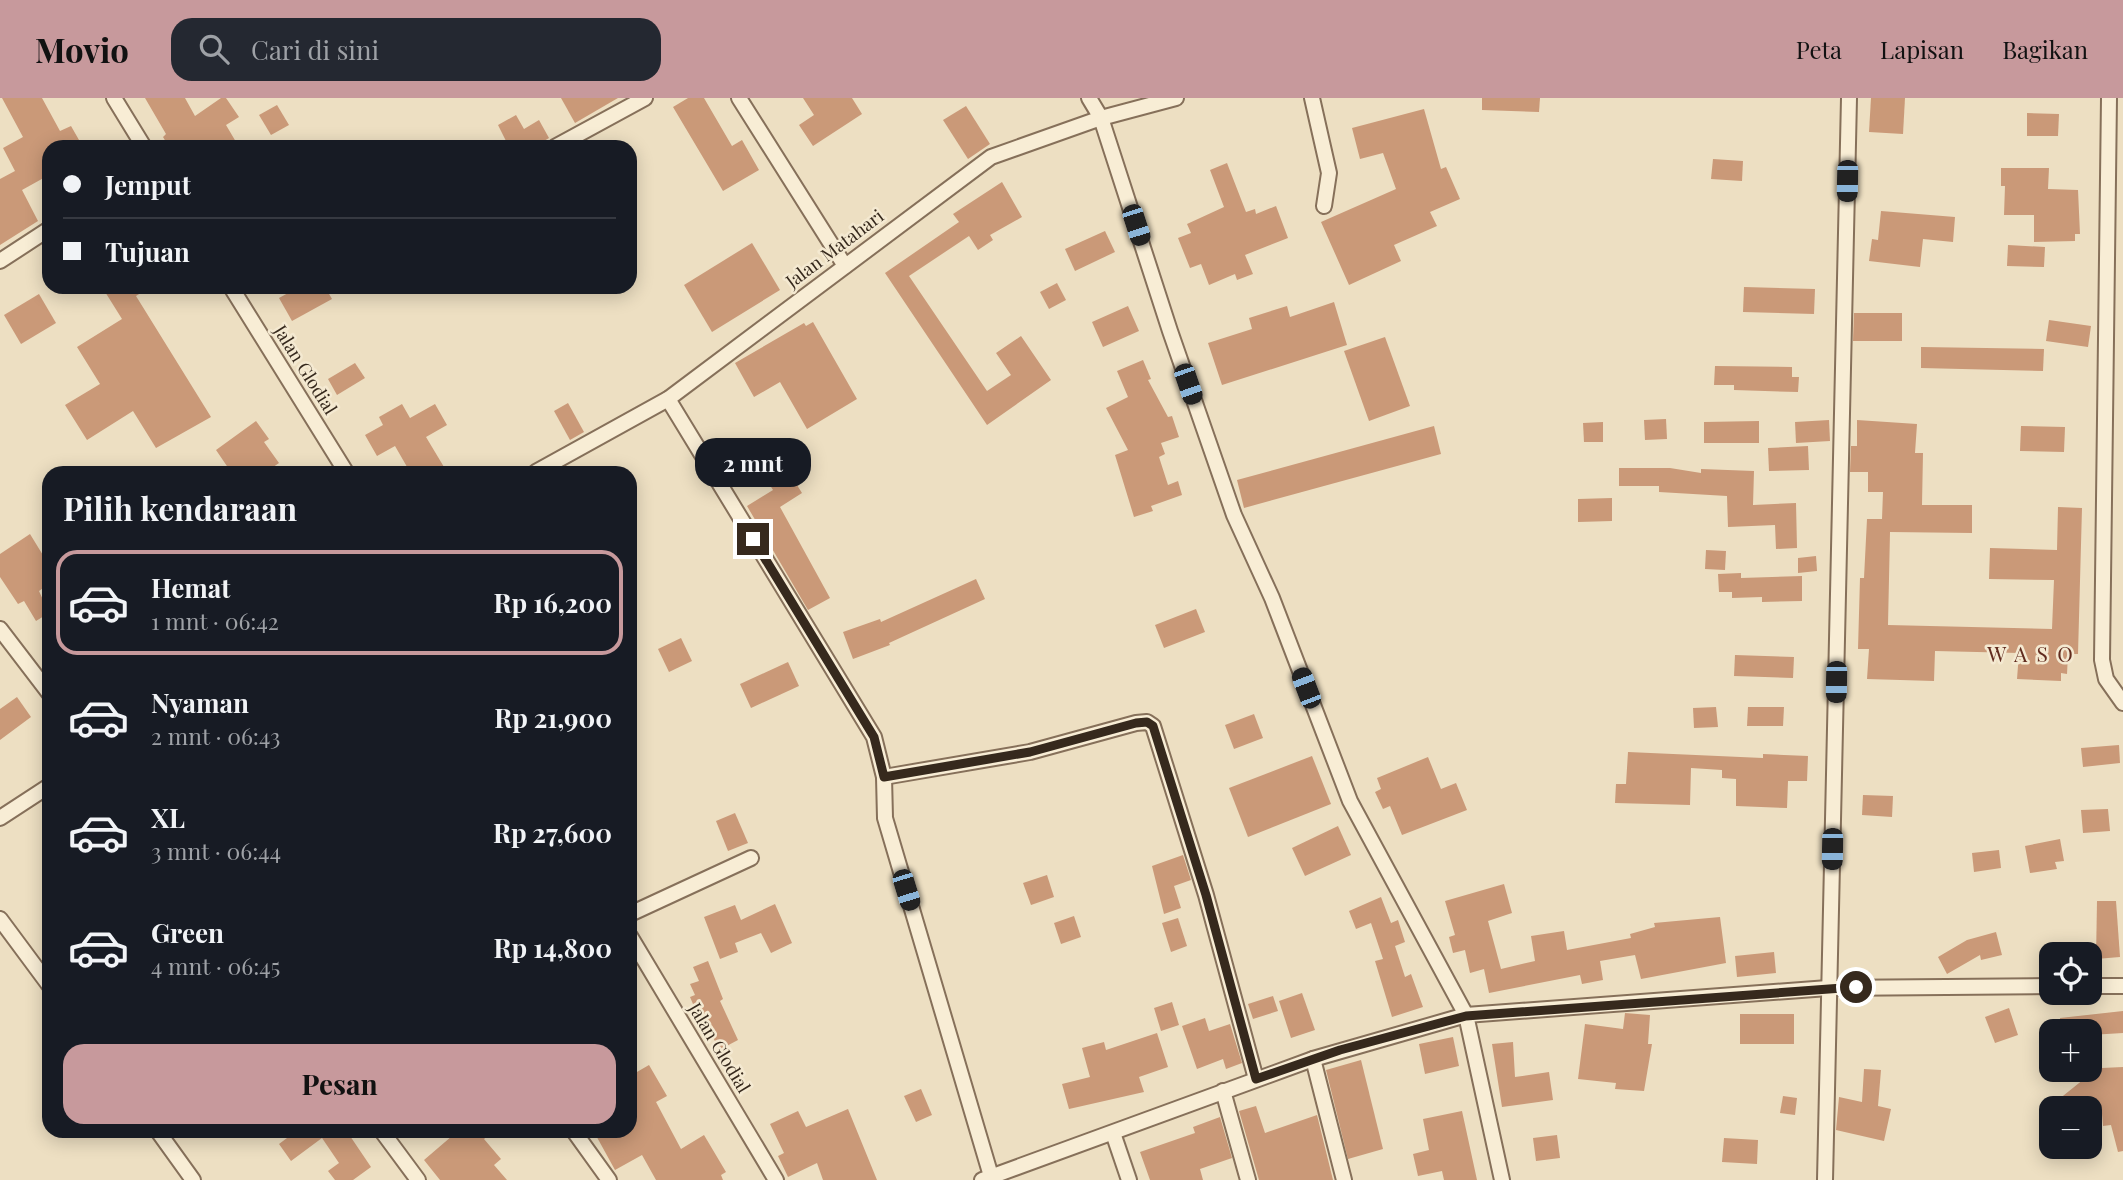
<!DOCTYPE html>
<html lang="id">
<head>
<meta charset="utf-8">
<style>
	:root { --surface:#171b24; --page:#242831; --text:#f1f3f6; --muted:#9ea1a6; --line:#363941; --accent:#c7999c }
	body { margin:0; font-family:"Playfair Display",serif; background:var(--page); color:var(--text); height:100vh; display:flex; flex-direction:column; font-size:26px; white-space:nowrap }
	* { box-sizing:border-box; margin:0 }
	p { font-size:23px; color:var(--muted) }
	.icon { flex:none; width:38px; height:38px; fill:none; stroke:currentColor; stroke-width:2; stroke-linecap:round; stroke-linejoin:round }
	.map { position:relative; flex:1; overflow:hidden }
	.sheet { position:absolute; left:42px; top:368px; width:595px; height:672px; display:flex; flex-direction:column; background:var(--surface); border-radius:21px; box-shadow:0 4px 18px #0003 }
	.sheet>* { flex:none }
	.top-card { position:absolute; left:42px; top:42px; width:595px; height:154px; border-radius:21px; box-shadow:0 4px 18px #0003; display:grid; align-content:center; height:154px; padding:0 21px; background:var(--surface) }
	.tools { position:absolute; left:2039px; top:844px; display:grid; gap:14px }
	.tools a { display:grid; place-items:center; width:63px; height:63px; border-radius:14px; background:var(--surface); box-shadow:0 4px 18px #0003; font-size:35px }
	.end { position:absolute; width:32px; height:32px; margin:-16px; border:9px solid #36291d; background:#fff; box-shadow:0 0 0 4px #fff }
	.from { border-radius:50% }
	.bubble { position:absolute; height:49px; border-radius:21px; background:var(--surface); box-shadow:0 4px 18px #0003; font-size:23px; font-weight:700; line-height:49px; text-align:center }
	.car { position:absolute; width:21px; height:42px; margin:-21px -10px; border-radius:9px; box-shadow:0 0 5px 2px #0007; background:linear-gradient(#222 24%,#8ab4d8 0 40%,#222 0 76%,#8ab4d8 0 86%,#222 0) }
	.top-card b { display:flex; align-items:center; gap:24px; height:66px; font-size:26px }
	.top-card b+b { border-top:2px solid var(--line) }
	.top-card i { width:18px; height:18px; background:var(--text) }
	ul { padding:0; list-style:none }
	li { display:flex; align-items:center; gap:21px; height:105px; margin:0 14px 10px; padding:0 7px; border:4px solid transparent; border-radius:21px }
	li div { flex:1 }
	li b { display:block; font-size:26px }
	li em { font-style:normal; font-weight:700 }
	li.selected { border-color:var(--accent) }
	li>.icon { width:63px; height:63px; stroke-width:1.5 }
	h2 { padding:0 21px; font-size:32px; line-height:84px }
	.button { display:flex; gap:14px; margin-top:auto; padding:14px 21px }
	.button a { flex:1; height:80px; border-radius:21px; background:var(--accent); color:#111; font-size:28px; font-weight:700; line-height:80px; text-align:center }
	header { display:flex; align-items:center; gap:42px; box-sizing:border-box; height:98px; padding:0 35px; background:var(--accent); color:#111 }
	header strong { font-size:33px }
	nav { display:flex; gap:38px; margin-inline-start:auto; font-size:24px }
	.search { width:490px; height:63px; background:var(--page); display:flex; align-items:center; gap:18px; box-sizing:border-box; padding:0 24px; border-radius:21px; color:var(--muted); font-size:26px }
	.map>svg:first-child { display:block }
</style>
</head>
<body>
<header>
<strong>Movio</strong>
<div class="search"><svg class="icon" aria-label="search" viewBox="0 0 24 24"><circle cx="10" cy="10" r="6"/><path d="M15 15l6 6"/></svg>Cari di sini</div>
<nav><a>Peta</a><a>Lapisan</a><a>Bagikan</a></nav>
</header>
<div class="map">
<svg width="2123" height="1082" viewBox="0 0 2123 1082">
	<rect width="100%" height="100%" fill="#eddfc2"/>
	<g fill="#ca9978">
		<polygon points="2,0 42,0 60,33 71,28 83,49 49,49 49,77 22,92 38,123 0,147 0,81 15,73 3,50 23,39"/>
		<polygon points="145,0 185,0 195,18 221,0 226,0 239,19 226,27 239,49 169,49 163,39 166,36"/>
		<polygon points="561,0 618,0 575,25"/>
		<polygon points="688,0 704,0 732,48 742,42 759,72 723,93 673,9"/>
		<polygon points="803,0 852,0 862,16 813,48 799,27 814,17"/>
		<polygon points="1482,0 1540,0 1539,14 1482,12"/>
		<polygon points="1871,0 1905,0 1903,36 1869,34"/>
		<polygon points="277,7 289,27 271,37 259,17"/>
		<polygon points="966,8 990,46 968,61 943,22"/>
		<polygon points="1424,11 1441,71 1446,69 1460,101 1430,114 1437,128 1394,147 1401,163 1349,187 1321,124 1396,91 1383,55 1360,61 1352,30"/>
		<polygon points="2027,15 2059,16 2058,38 2027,38"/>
		<polygon points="516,17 524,31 539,22 549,40 534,49 509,49 498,27"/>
		<polygon points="1713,61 1743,63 1742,83 1711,81"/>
		<polygon points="1227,65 1246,114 1255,111 1256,116 1276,108 1288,140 1245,157 1253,176 1237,182 1235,176 1209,187 1201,166 1190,170 1178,140 1191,135 1187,126 1224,109 1210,72"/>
		<polygon points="2001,70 2049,70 2048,91 2078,92 2080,136 2075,136 2075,143 2034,144 2034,117 2004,117 2005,88 2001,88"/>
		<polygon points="1002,84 1022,119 990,137 993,142 978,152 969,138 909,178 987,293 1011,277 996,255 1021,238 1051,282 987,327 885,175 959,124 953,116"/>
		<polygon points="1881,113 1955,119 1953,144 1923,141 1920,169 1869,163 1872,141 1878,142"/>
		<polygon points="1105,133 1115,154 1075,173 1065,151"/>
		<polygon points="752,145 780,192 712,234 684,187"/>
		<polygon points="2008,147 2045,149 2044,169 2007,168"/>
		<polygon points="1057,185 1066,202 1049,211 1040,194"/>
		<polygon points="102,189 150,189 136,198 211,319 156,350 133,313 87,342 65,307 100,286 77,249 122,221"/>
		<polygon points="299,189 325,189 332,201 292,223 279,200"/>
		<polygon points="1744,189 1815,191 1814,216 1743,214"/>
		<polygon points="39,196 56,225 21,246 4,217"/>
		<polygon points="1334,204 1347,247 1222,287 1208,245 1252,231 1249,220 1287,208 1290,219"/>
		<polygon points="1128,208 1139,233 1103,249 1092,224"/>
		<polygon points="1854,215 1902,215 1902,243 1853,243"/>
		<polygon points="2049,222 2091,228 2088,249 2046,243"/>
		<polygon points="813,224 857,301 807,331 780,284 754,299 735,265 804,225 806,228"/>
		<polygon points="1385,239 1410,308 1369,323 1344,253"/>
		<polygon points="1921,249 2044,251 2043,273 1921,270"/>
		<polygon points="1143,262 1151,281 1148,282 1168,319 1172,318 1179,339 1161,345 1165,356 1159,359 1168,387 1178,383 1182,397 1151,408 1153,413 1134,419 1115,357 1128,352 1106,310 1128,299 1117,273"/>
		<polygon points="355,265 365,280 337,297 328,281"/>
		<polygon points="1715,268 1792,269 1792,279 1799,279 1798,294 1734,292 1734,287 1714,287"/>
		<polygon points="568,305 584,334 570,342 554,313"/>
		<polygon points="402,306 410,320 435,306 447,327 426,339 447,374 410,374 395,348 377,358 365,337 383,327 379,319"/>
		<polygon points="1666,321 1667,341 1645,342 1644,322"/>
		<polygon points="1829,322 1830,343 1796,345 1795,324"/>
		<polygon points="1857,322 1917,326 1915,355 1923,355 1922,407 1972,407 1972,435 1890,434 1888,527 2052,531 2054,482 1989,481 1990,450 2057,452 2058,409 2082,410 2078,556 2068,556 2067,576 2061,575 2061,583 2017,581 2019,555 1935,553 1934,583 1867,581 1869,551 1858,551 1860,480 1864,480 1867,421 1882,421 1883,394 1868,394 1868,374 1850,374 1851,348 1857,348"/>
		<polygon points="256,323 269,341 264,344 279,365 266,374 231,374 216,352"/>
		<polygon points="1759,323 1759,345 1704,345 1704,324"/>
		<polygon points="1603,324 1603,344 1584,344 1583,325"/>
		<polygon points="1434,328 1441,356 1244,410 1237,382"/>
		<polygon points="2021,328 2065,329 2064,354 2020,353"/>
		<polygon points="1808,348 1809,372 1769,373 1768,350"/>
		<polygon points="1619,370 1670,370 1701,375 1701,371 1754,373 1753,407 1796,405 1797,450 1776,451 1775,427 1728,429 1727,398 1659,394 1659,388 1619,388"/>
		<polygon points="778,373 782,380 790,376 802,395 780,409 830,500 808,512 747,408 773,392 766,381"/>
		<polygon points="1612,400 1612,423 1578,424 1578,401"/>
		<polygon points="30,436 49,467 49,486 39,493 49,515 36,523 24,503 18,506 0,479 0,456"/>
		<polygon points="1706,452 1726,453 1725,472 1705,471"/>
		<polygon points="1816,458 1817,473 1798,475 1798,460"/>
		<polygon points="1741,475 1741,480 1802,478 1802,503 1762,504 1762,499 1732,500 1732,494 1719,494 1718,476"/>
		<polygon points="976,481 985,501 889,545 890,547 853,561 843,534 880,521 881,524"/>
		<polygon points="1196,511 1205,534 1164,550 1155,527"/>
		<polygon points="681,540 692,563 669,574 658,551"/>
		<polygon points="1735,557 1794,559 1793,580 1734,578"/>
		<polygon points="788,564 799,588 751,610 740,586"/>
		<polygon points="17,599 31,619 0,642 0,611"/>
		<polygon points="1716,609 1718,629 1694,630 1693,610"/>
		<polygon points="1748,609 1784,609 1783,628 1747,628"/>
		<polygon points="1254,616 1263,640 1234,651 1225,627"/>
		<polygon points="2119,647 2120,665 2083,669 2081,650"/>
		<polygon points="1628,654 1763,660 1763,656 1808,658 1807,683 1788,683 1787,710 1736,708 1736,681 1722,680 1722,672 1691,670 1690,707 1615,705 1616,686 1626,686"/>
		<polygon points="1312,658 1331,706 1248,739 1229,690"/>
		<polygon points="1428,659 1441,691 1456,685 1467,712 1402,737 1390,708 1383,711 1375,694 1381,691 1377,680"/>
		<polygon points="1863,697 1893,698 1892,719 1862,717"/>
		<polygon points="2108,711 2110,733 2083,735 2081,712"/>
		<polygon points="735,715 748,745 728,753 716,723"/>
		<polygon points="1338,728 1351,757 1305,778 1292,750"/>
		<polygon points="2060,741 2064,763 2055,764 2057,771 2030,775 2025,748"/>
		<polygon points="1999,752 2001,770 1974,774 1972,755"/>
		<polygon points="1183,757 1191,782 1174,788 1181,810 1164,816 1152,768"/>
		<polygon points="1047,777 1054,799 1031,807 1023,785"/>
		<polygon points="1504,786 1512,815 1488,823 1501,871 1535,863 1531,838 1564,833 1567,852 1631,840 1630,836 1655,829 1654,825 1720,819 1726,865 1641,881 1635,857 1600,863 1603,882 1582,886 1580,877 1489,895 1484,871 1470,875 1465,852 1453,855 1449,839 1455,837 1445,803"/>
		<polygon points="1381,799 1391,825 1398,822 1405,844 1395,848 1405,879 1411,876 1423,909 1392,919 1375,863 1383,861 1371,825 1356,831 1349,813"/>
		<polygon points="2097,803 2116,803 2120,859 2096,861"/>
		<polygon points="775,806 792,845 771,855 761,835 735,845 738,854 720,861 704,819 735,807 741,822"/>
		<polygon points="1074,818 1081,839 1061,846 1054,825"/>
		<polygon points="1178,820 1187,848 1171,854 1162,825"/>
		<polygon points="1996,834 2002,857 1981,862 1980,857 1947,876 1938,859 1967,842"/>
		<polygon points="1774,854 1776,875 1737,879 1735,858"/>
		<polygon points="708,863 723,901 720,903 738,942 719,952 700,911 696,913 690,899 695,897 690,886 699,883 693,869"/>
		<polygon points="1302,895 1315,932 1291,940 1279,903"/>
		<polygon points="1273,898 1278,913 1253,921 1248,906"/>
		<polygon points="1172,904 1179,927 1161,933 1154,910"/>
		<polygon points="2009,910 2018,937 1995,945 1985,919"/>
		<polygon points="2123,913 2123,935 2090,937 2090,933 2061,933 2060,920"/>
		<polygon points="1625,915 1650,917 1648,946 1652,946 1644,993 1615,991 1616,985 1578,981 1585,926 1623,931"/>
		<rect x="1740" y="916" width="54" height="30"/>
		<polygon points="1205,920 1209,933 1230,926 1242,965 1226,971 1223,961 1197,971 1182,928"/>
		<polygon points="1157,935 1168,969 1139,979 1144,994 1069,1011 1062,986 1090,979 1082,950 1104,944 1106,952"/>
		<polygon points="1453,939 1459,968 1425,976 1419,946"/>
		<polygon points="2098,943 2102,970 2123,969 2123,1053 2118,1054 2111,1027 2103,1028 2102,1016 2090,1026 2090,1010 2048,1010 2084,981 2084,971 2090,971 2090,944"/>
		<polygon points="1513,944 1515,979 1549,974 1553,1002 1502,1009 1492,946"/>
		<polygon points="1361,962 1383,1051 1348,1061 1326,972"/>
		<polygon points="649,967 667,998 656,1004 681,1051 704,1037 726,1074 721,1077 723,1082 656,1082 642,1057 615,1072 593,1032 630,1032 630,978"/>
		<polygon points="1864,971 1881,972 1878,1008 1891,1011 1884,1043 1836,1032 1839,999 1862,1004"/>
		<polygon points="921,991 932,1017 916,1024 904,998"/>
		<polygon points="1783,998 1797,1000 1795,1017 1780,1015"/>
		<polygon points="1256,1008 1265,1035 1317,1017 1333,1082 1259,1082 1239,1013"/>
		<polygon points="848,1011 877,1082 823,1082 817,1065 788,1079 778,1058 784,1055 770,1026 798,1013 806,1029"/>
		<polygon points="1462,1013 1477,1082 1444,1082 1442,1073 1418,1078 1413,1056 1429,1052 1423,1021"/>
		<polygon points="1220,1019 1232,1060 1200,1071 1203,1082 1150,1082 1140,1054 1195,1035 1193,1029"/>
		<polygon points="281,1032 346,1032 371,1069 353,1082 335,1082 328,1073 339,1065 322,1040 291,1063 279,1046 287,1040"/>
		<polygon points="459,1032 494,1032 484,1041 501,1061 494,1067 507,1082 440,1082 424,1062"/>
		<polygon points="1557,1037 1560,1060 1536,1063 1533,1040"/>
		<polygon points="1724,1040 1758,1042 1757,1066 1722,1064"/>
	</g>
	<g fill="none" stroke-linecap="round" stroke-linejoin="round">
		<g stroke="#86705a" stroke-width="18">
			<g id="street">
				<polyline points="114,0 144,49"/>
				<polyline points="739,0 845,168"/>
				<polyline points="1089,0 1101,20 1170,233 1234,417 1272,500 1350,703 1466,917 1502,1082"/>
				<polyline points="1312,0 1329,75 1324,108"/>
				<polyline points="2109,0 2102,562 2106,581 2123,605"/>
				<polyline points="555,49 645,0"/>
				<polyline points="0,163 49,131"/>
				<polyline points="231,189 346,374"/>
				<polyline points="668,301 874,639 884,679 885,720 991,1078"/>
				<polyline points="536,374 668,301 991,59 1101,20 1176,0"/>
				<polyline points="0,531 49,595"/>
				<polyline points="884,679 1030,654 1136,625 1147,624 1153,628 1206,797 1256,981"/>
				<polyline points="0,720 49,688"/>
				<polyline points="630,816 751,760"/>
				<polyline points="0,821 49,887"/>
				<polyline points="630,838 776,1082"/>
				<polyline points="2090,888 2123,888"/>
				<polyline points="1313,961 1344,1082"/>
				<polyline points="1223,993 1248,1082"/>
				<polyline points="157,1032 193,1082"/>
				<polyline points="381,1032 418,1082"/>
				<polyline points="573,1032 609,1082"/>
				<polyline points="1113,1035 1129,1082"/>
				<polyline points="982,1082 1313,961 1466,917 1828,890 2051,888"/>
				<polyline points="1825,1082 1849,0"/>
			</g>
		</g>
		<use href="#street" stroke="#f8edd5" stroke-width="14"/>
	</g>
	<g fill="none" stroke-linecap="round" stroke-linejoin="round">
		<polyline stroke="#36291d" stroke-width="9" points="753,441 874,639 884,679 1030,654 1136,625 1147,624 1153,628 1206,797 1256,981 1340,952 1466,918 1856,889"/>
	</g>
	<g text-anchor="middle" stroke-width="5" stroke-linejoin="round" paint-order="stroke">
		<g font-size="18" fill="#36291d" stroke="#f4e9d1">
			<text transform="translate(835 151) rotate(-37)" y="6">Jalan Matahari</text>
			<text transform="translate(305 272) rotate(58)" y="6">Jalan Glodial</text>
			<text transform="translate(719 950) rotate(59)" y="6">Jalan Glodial</text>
		</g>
		<g font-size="21" letter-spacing="2" fill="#612b1e" stroke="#f4e9d1">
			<text x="2031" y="564">W A S O</text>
		</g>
	</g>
</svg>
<div class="tools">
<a><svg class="icon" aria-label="locate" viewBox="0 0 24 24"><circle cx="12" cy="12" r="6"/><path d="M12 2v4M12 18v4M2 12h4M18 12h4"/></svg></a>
<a>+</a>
<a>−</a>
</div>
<i class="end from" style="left:1856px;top:889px"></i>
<i class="end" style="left:753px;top:441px"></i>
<div class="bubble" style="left:695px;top:340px;width:116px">2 mnt</div>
<i class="car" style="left:1847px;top:83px;rotate:181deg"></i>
<i class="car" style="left:1136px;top:127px;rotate:162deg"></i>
<i class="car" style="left:1188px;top:286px;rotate:161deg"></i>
<i class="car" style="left:1836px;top:584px;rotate:181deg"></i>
<i class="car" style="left:1306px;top:590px;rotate:339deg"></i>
<i class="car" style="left:1832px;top:751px;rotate:181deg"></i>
<i class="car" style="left:906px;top:792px;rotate:163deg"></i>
<div class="top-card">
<b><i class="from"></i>Jemput</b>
<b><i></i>Tujuan</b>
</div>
<section class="sheet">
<h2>Pilih kendaraan</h2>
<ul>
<li class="selected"><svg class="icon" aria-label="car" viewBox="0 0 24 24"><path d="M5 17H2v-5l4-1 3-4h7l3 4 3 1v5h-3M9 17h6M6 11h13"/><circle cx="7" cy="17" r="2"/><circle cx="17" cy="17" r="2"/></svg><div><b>Hemat</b><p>1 mnt · 06:42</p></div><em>Rp 16,200</em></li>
<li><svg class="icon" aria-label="car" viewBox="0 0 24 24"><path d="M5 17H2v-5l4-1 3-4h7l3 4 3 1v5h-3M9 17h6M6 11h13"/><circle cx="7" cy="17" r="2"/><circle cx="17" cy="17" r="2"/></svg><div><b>Nyaman</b><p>2 mnt · 06:43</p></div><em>Rp 21,900</em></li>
<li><svg class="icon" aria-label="car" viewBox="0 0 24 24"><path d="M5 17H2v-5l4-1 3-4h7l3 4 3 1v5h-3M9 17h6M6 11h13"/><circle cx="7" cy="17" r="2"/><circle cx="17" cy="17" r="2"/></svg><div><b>XL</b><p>3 mnt · 06:44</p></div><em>Rp 27,600</em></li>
<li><svg class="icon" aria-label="car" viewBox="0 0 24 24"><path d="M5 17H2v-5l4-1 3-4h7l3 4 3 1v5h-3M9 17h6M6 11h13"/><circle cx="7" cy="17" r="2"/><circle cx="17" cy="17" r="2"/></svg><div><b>Green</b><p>4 mnt · 06:45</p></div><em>Rp 14,800</em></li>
</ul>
<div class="button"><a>Pesan</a></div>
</section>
</div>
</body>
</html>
